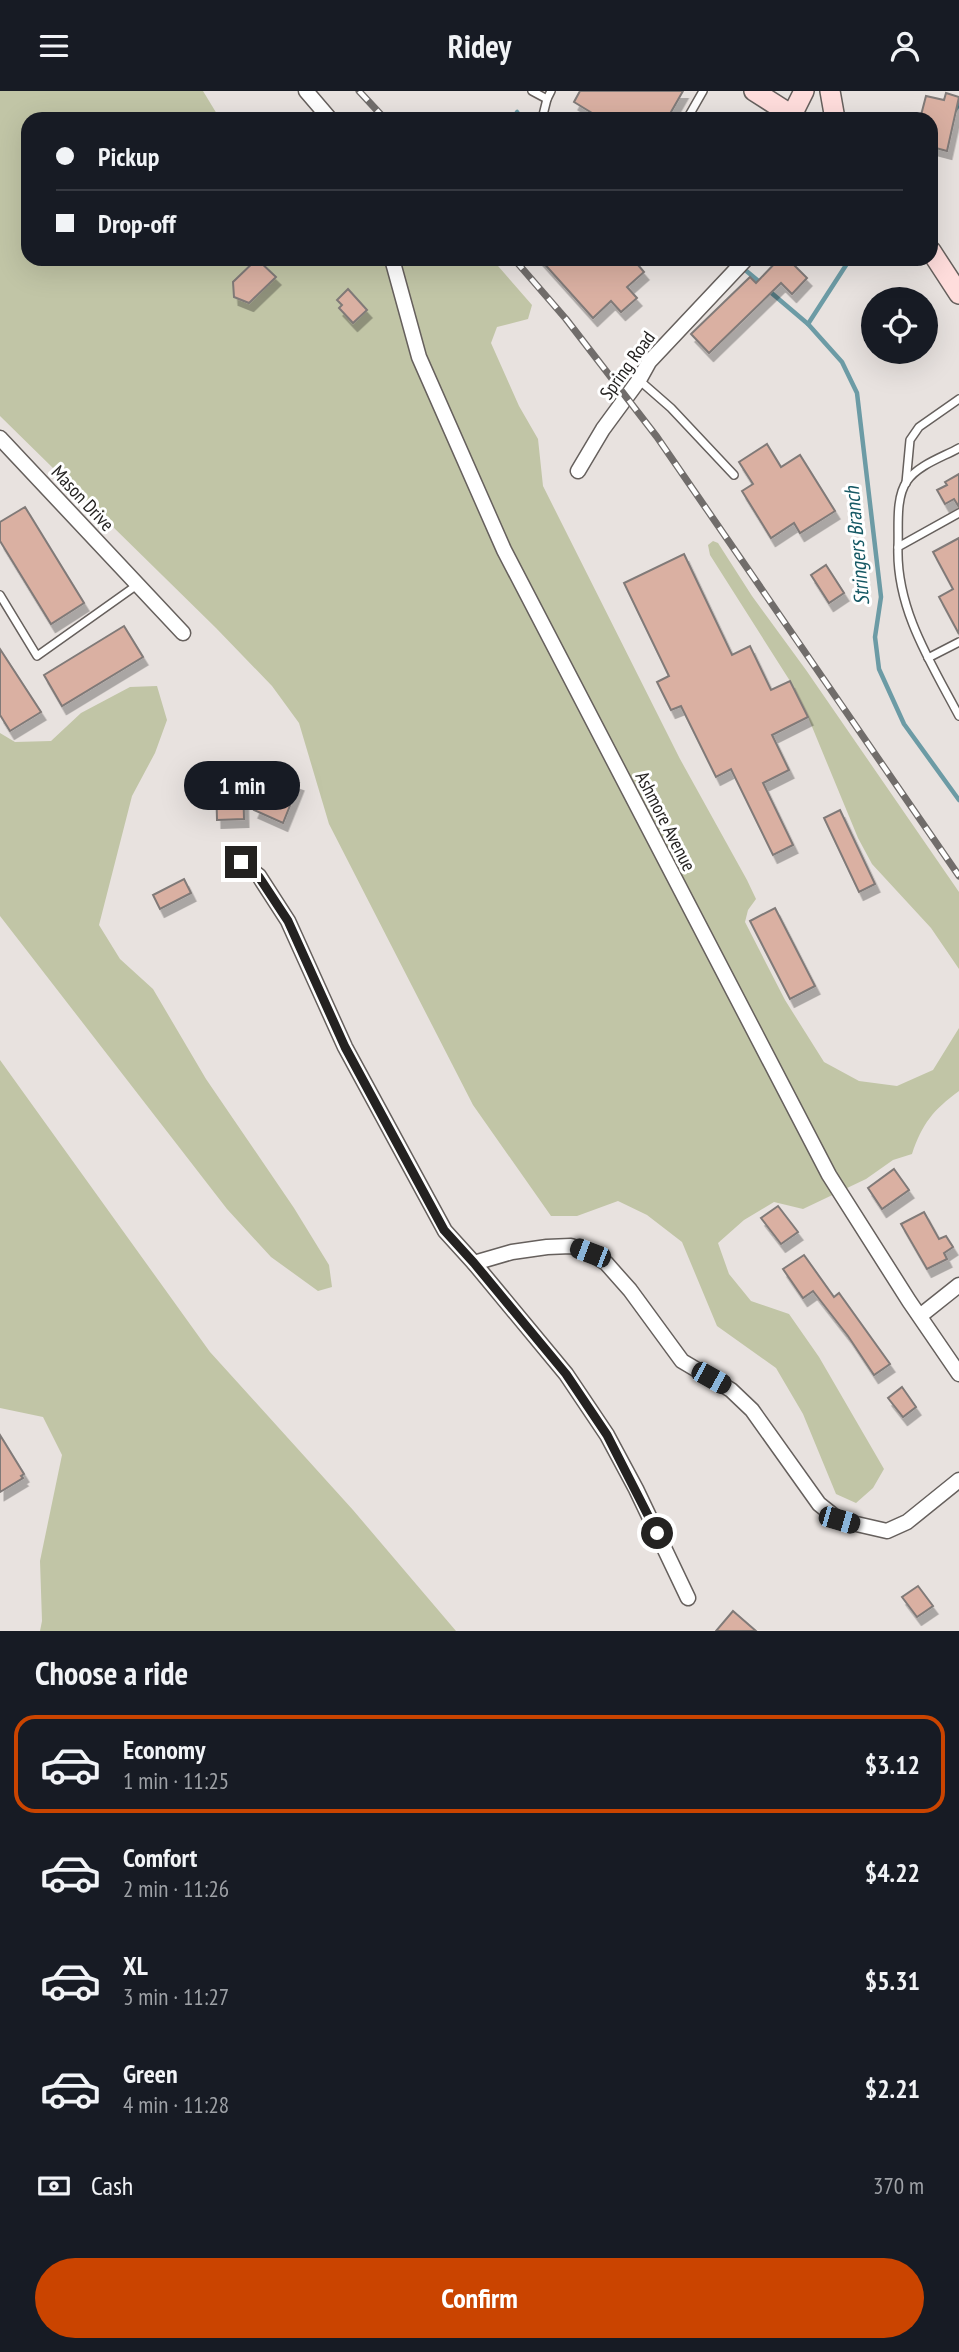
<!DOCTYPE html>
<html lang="en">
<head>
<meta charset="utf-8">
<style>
	:root { --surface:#171b24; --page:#20242c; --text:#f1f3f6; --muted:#9ea1a6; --line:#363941; --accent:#ca4400 }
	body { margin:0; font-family:"PT Sans Narrow",sans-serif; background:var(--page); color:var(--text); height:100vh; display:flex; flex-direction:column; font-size:26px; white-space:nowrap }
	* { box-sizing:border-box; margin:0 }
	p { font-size:23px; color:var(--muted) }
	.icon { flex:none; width:38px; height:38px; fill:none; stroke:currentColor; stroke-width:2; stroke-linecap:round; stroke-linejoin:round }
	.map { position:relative; height:1540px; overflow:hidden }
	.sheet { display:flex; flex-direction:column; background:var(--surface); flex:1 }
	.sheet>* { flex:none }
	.top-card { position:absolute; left:21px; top:21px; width:917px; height:154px; border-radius:21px; box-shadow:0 7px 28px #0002; display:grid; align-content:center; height:154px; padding:0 35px; background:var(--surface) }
	.buttons { position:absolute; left:861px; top:196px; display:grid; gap:14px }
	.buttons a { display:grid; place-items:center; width:77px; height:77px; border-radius:50%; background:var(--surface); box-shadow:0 7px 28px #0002; font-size:35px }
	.end { position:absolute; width:32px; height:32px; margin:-16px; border:9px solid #242221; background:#fff; box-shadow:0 0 0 4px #fff }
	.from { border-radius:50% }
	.bubble { position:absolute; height:49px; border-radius:24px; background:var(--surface); box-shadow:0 7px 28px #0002; font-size:23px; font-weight:800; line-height:49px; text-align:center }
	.car { position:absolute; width:21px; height:42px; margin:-21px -10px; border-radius:9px; box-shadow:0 0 5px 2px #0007; background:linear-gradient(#222 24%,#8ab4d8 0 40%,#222 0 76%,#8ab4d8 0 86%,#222 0) }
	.top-card b { display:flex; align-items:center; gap:24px; height:66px; font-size:26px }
	.top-card b+b { border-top:2px solid var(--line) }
	.top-card i { width:18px; height:18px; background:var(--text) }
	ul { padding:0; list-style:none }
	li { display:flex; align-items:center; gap:21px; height:98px; margin:0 14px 10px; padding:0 21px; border:4px solid transparent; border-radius:21px }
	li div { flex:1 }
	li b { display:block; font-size:26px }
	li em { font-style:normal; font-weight:800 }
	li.on { border-color:var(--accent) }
	li>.icon { width:63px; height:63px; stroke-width:1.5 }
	h2 { padding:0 35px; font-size:32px; line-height:84px }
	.pay { display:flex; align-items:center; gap:18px; height:77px; padding:0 35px; font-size:26px }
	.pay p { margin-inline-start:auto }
	.action { display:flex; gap:14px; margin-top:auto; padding:14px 35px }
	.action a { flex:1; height:80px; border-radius:42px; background:var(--accent); color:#fff; font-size:28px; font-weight:800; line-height:80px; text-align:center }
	header { display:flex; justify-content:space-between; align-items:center; height:91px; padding:0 35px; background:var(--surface); font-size:32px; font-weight:800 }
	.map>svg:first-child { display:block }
</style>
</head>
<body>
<header><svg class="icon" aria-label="menu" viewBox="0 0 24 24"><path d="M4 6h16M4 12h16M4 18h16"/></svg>Ridey<svg class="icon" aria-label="person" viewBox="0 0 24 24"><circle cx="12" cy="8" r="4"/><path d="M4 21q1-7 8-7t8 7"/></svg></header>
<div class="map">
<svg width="959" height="1540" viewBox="0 0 959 1540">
	<defs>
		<filter id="shadow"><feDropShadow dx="4.5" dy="8" stdDeviation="0" flood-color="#0004"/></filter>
	</defs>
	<rect width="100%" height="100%" fill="#e8e2df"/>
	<g fill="#c1c5a6">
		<path d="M0,0H203L220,28H28V168H492L532,214L528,228L497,236L491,252L519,315L538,348L543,395L680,668L747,789L756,808L748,819L745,831L785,909L824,971L859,990L897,995L933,979L959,937V1000C933,1019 922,1033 912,1063L893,1069L866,1088L803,1118L774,1111L744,1129L718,1152L729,1183L751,1210L789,1223L819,1266L884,1378L873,1397L856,1412L836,1403L803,1323L776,1277L717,1235L682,1151L647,1124L618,1110L577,1125H551L473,1014L329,733L299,632L272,595L216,537L0,325Z"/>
		<polygon points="713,450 718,452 752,505 806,579 959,801 959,878 931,837 872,773 858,747 808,626 790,590 710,464 708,454"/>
		<polygon points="157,595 167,629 155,662 132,705 99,834 120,868 153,898 206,988 294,1117 329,1174 332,1196 318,1200 271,1166 227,1118 0,825 0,642 15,651 51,650 81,622 130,596"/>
		<polygon points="0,969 210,1261 353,1419 456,1540 40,1540 42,1530 40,1470 62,1364 43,1326 0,1317"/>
	</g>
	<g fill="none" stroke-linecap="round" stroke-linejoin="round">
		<g stroke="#6c9ba5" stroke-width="4.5">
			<polyline points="517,21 522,28"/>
			<polyline points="953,22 959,13"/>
			<polyline points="931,50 939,39"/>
			<polyline points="732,168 762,193"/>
			<polyline points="768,199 808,233 842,271 857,302 881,506 875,546 879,578 904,633 959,709"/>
			<polyline points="808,233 850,168"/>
		</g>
	</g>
	<g fill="#dab0a2" stroke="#807a78" stroke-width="2" filter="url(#shadow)">
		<polygon points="580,0 683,0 667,28 602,28 574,11"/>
		<polygon points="946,2 959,6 947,60 932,56 936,42 931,41 931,28 920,28 926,5 944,9"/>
		<polygon points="257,168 276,186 249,212 234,206 233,191"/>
		<polygon points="540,168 633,168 644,181 627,196 637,207 621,221 611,210 593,227"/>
		<polygon points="779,168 788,168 807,187 792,203 781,192 709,262 691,243 750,186 756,192"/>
		<polygon points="348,198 367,219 353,232 339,217 342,214 337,209"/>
		<polygon points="767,353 781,376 800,364 835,420 800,442 794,432 771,447 742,400 753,393 739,371"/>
		<polygon points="959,383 959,416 954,408 945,413 937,399 947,394 945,391"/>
		<polygon points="25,416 84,512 51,533 0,450 0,431"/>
		<polygon points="959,447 959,543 939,506 953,498 933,461"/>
		<polygon points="684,463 732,564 750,555 771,599 790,590 808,626 772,644 789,679 763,692 793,754 773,764 731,678 716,686 681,615 671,619 657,591 669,585 624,492"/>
		<polygon points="826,474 844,502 829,512 811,484"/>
		<polygon points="124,535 143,566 62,615 44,584"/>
		<polygon points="0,558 41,621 10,640 0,624"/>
		<polygon points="243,688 244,728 217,729 216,689"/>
		<polygon points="287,688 299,692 283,732 254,719 264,695 271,698 273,694 283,698"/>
		<polygon points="840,719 875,793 859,801 824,727"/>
		<polygon points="184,788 191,802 160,818 153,804"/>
		<polygon points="775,817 815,895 790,908 750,830"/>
		<polygon points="894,1078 909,1099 882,1118 868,1097"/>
		<polygon points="778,1115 798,1141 781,1153 761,1127"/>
		<polygon points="924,1121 939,1148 946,1145 953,1156 944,1162 947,1168 927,1178 901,1133"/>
		<polygon points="804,1164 834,1206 839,1202 890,1273 874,1284 848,1245 813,1200 803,1207 783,1178"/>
		<polygon points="902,1296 916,1316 903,1326 888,1307"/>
		<polygon points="0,1344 24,1383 21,1385 23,1387 0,1401"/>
		<polygon points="918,1495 933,1515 917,1526 902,1506"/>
		<polygon points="733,1520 756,1540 716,1540"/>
	</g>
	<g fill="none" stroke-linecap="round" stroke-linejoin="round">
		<g stroke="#66605d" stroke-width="10">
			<g id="service">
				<polyline points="532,0 547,8"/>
				<polyline points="542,28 547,8 551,0"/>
				<polyline points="687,28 703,0"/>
				<polyline points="639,289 671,317 734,384"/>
				<polyline points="906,392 910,349 919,336 959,308"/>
				<path d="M959,422L898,456C896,518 931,572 959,625"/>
				<path d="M898,456C899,437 895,407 907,390C918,374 943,366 959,357"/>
				<polyline points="0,504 37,565 137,494"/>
				<polyline points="928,567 959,551"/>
			</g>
		</g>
		<g stroke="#66605d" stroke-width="17">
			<g id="minor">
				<polyline points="306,0 330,28"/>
				<polyline points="392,168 419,266 504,459 829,1084 909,1210 959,1283"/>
				<polyline points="0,347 183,542"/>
				<polyline points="578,380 603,338 639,289 649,271 746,168"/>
				<polyline points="241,771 259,785 288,830 345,956 445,1140 474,1172 566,1283 607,1344 636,1398 688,1507"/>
				<polyline points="474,1172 512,1161 547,1156 571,1155 590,1162 606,1172 630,1199 682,1270 731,1299 752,1319 819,1413 839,1429 887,1440 907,1431 959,1389"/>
				<polyline points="920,1225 959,1194"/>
			</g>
		</g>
		<g stroke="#66605d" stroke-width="22">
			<g id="secondary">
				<polyline points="754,0 798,28"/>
				<polyline points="830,0 835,28"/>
				<polyline points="792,24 804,0"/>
				<polyline points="931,160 959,203"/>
			</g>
		</g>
		<use href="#service" stroke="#fff" stroke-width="7"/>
		<use href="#minor" stroke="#fff" stroke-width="14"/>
		<use href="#secondary" stroke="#ffdddc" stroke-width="19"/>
		<g stroke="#716d6b" stroke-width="7">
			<g id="rail">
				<polyline points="359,0 385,28"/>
				<polyline points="514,168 566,228 657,346 959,785"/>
			</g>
		</g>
		<use href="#rail" stroke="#fff" stroke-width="4.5" stroke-dasharray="13" stroke-linecap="butt"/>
	</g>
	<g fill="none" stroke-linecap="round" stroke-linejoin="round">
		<polyline stroke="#242221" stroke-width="9" points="241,771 259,786 288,830 345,956 444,1139 474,1172 566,1283 607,1344 657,1442"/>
	</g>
	<g text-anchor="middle" stroke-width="6" stroke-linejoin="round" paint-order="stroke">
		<g font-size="19" fill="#242221" stroke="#fff">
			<text transform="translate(627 274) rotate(-54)" y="7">Spring Road</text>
			<text transform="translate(83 407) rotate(47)" y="7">Mason Drive</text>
			<text transform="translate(666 730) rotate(63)" y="7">Ashmore Avenue</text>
		</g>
		<g font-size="21" font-style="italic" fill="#155864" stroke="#fff">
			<text transform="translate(857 455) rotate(-95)" y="7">Stringers Branch</text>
		</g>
	</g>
</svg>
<div class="buttons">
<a><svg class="icon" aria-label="locate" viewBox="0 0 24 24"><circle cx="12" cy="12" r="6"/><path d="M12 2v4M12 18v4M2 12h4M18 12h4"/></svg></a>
</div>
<i class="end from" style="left:657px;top:1442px"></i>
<i class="end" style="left:241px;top:771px"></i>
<div class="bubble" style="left:184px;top:670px;width:116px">1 min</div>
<i class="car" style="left:590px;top:1162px;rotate:291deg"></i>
<i class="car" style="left:711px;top:1287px;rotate:119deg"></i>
<i class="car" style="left:839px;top:1429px;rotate:106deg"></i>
<div class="top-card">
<b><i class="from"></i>Pickup</b>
<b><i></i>Drop-off</b>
</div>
</div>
<section class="sheet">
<h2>Choose a ride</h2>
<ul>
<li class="on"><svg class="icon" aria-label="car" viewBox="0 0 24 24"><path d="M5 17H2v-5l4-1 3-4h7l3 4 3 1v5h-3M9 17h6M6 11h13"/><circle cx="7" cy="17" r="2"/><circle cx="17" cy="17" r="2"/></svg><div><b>Economy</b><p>1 min · 11:25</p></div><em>$3.12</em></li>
<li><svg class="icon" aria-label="car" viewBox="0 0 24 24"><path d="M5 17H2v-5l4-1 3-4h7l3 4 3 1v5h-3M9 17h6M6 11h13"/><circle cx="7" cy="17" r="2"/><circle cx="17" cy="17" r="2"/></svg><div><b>Comfort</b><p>2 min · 11:26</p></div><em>$4.22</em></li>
<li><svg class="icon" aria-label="car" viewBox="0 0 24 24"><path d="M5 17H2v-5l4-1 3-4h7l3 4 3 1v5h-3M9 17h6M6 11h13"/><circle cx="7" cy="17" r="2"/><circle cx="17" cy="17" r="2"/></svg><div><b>XL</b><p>3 min · 11:27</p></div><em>$5.31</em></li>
<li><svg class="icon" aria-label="car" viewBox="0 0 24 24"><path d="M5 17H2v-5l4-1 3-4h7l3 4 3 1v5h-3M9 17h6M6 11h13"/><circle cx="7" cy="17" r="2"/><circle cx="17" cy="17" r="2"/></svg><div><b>Green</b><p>4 min · 11:28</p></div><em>$2.21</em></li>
</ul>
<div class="pay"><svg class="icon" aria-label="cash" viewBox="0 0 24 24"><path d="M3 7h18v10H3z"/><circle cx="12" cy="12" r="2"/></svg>Cash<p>370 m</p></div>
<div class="action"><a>Confirm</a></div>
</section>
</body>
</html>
